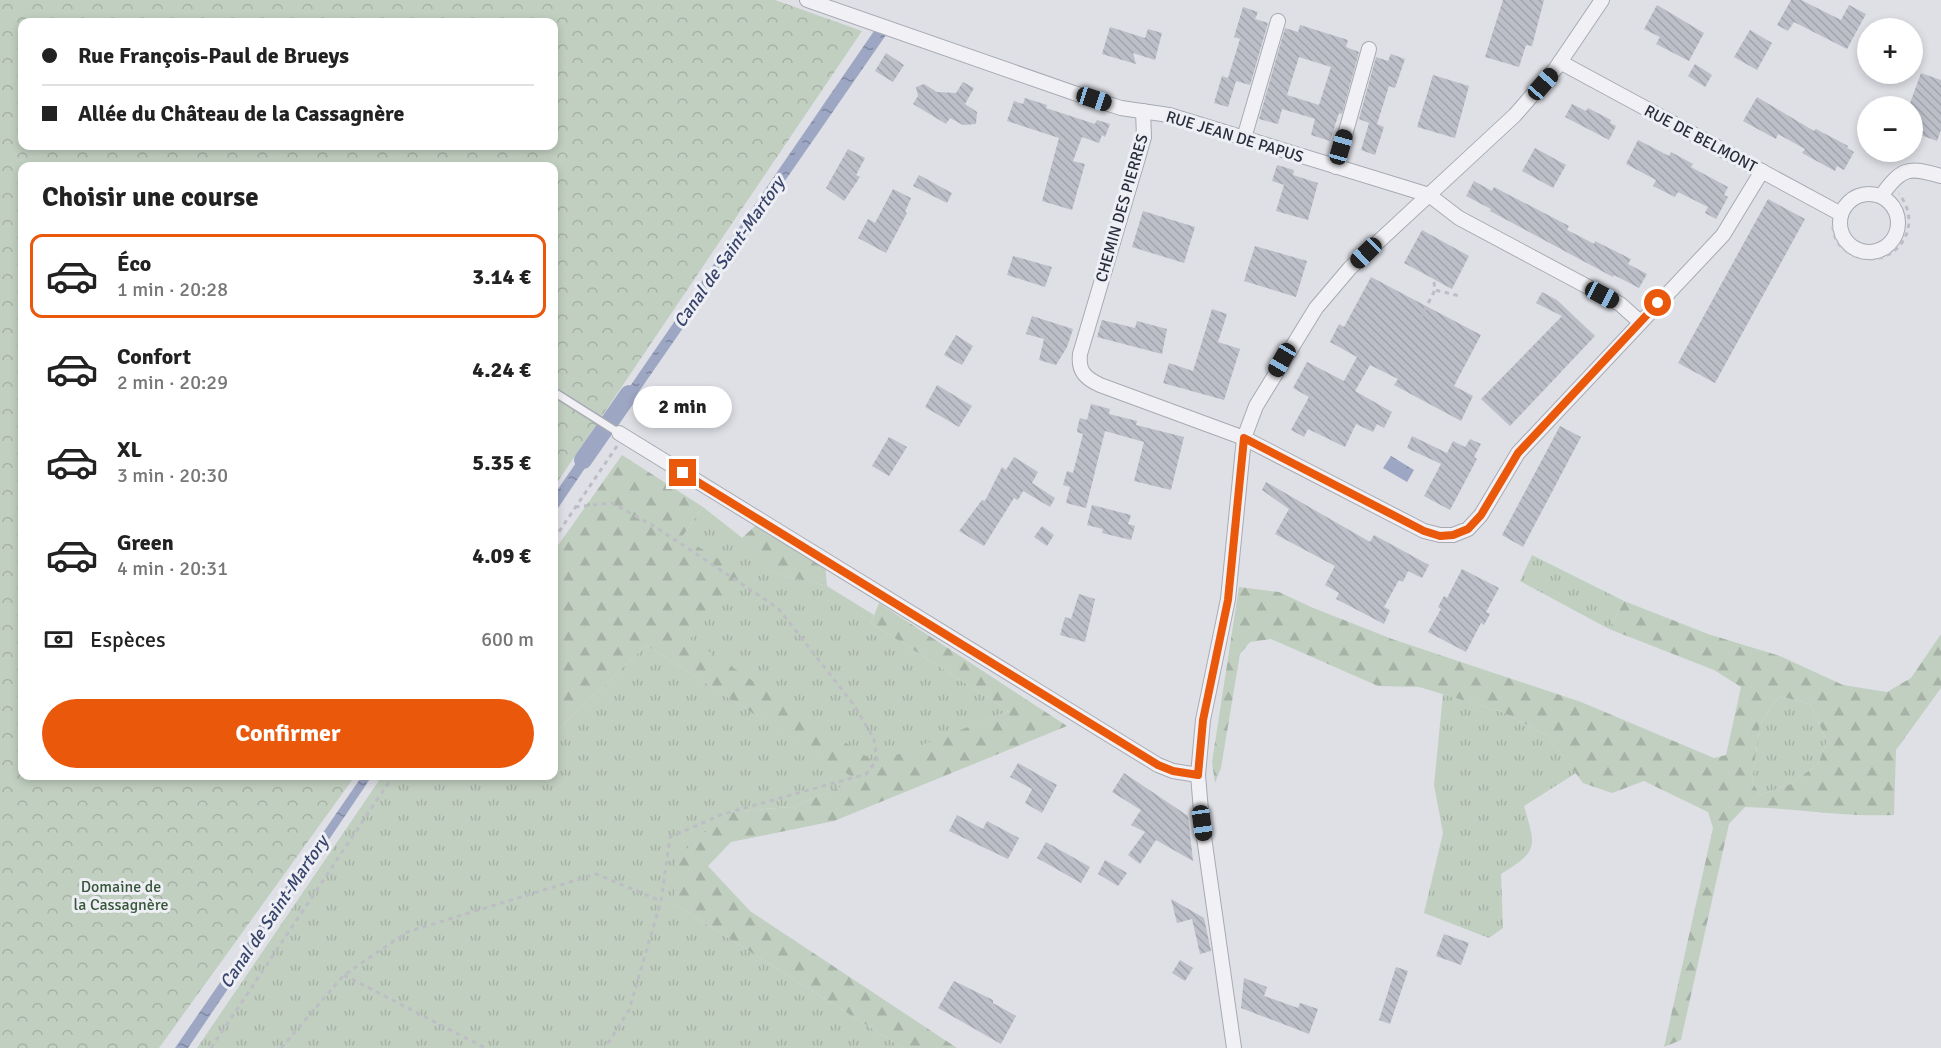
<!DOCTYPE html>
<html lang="fr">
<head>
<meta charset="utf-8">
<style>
	:root { --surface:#fff; --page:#f2f2f2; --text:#222; --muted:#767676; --line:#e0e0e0; --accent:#ea580c }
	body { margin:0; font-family:Signika,sans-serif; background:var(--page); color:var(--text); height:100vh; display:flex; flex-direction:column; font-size:22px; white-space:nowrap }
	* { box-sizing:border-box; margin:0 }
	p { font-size:20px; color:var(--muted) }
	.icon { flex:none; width:33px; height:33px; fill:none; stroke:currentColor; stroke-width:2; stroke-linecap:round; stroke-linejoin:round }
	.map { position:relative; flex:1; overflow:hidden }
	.panel { position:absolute; left:18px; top:162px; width:540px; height:618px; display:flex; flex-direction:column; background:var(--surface); border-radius:12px; box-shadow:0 3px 9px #0003 }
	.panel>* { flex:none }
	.top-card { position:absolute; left:18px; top:18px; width:540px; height:132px; border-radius:12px; box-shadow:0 3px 9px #0003; display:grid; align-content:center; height:132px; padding:0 24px; background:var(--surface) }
	.buttons { position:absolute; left:1857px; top:18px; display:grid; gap:12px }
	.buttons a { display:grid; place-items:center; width:66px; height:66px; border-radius:50%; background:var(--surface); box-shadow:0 3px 9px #0003; font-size:30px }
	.end { position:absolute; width:27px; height:27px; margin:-14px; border:8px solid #ea580c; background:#fff; box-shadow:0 0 0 3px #fff }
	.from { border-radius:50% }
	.bubble { position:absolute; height:42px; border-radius:21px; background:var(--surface); box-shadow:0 3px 9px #0003; font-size:20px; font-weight:800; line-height:42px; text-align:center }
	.car { position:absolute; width:18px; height:36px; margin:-18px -9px; border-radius:8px; box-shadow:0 0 4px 2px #0007; background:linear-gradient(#222 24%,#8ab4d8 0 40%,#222 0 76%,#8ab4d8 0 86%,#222 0) }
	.top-card b { display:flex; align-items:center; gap:21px; height:57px; font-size:22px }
	.top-card b+b { border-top:2px solid var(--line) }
	.top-card i { width:15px; height:15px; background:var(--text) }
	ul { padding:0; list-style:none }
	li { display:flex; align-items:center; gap:18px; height:84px; margin:0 12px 9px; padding:0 12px; border:3px solid transparent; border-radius:12px }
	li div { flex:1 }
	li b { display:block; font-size:22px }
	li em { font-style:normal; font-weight:800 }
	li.active { border-color:var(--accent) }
	li>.icon { width:54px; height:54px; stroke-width:1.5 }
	h2 { padding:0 24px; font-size:27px; line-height:72px }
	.pay { display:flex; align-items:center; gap:15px; height:66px; padding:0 24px; font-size:22px }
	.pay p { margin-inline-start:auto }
	.action { display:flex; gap:12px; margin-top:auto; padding:12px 24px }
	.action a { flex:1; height:69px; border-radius:36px; background:var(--accent); color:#fff; font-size:24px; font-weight:800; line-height:69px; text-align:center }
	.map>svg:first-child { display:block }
</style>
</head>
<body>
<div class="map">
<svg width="1941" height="1048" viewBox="0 0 1941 1048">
	<defs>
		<pattern id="grass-tufts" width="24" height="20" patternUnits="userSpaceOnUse" patternTransform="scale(1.5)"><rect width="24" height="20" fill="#c1cfc0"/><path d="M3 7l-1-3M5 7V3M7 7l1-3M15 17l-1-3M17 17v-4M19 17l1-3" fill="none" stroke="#a6b2a6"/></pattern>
		<pattern id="forest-firs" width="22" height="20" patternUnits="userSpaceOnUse" patternTransform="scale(1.5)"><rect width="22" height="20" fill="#c1cfc0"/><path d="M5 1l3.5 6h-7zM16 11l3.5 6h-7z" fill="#a6b2a6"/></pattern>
		<pattern id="park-crowns" width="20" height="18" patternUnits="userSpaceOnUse" patternTransform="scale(1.5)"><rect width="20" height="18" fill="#c1cfc0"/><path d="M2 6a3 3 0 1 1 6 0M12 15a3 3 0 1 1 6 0" fill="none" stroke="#a6b2a6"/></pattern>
		<pattern id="water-ripples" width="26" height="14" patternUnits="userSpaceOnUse" patternTransform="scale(1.5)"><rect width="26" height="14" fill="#9da7c3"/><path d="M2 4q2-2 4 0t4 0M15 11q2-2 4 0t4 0" fill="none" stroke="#8088a0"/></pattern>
		<pattern id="building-back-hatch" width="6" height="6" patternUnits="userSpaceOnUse" patternTransform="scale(1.5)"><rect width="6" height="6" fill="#bcbec8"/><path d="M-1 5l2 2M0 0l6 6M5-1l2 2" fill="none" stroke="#a2a3ad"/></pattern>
	</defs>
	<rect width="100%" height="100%" fill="#dee0e6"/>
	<g fill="url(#grass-tufts)">
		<polygon points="703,507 750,544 770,572 827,586 874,615 871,623 1009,711 876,764 689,639 682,537"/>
		<polygon points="1532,555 1624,601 1609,629 1520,581"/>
		<polygon points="646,645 858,780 792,807 727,812 674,904 903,1048 197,1048 382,776 444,776 465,779 475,776 554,776 554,734"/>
		<path d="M1443,694L1502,712L1547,735L1576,773L1524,806C1536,847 1539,851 1501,874L1503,928L1489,938L1424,913L1443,833L1434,785Z"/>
		<polygon points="1779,696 1810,704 1827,741 1818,764 1791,784 1760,795 1752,781 1760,724"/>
	</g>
	<g fill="url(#forest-firs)" fill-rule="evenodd">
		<polygon points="622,455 703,507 682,537 743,574 690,639 876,763 1009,711 871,623 879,603 1067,726 834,821 731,842 708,866 750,911 957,1048 903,1048 674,904 676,859 727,812 792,807 857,780 646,645 554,734 554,551"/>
		<polygon points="755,526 804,544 825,564 827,586 770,572 742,538"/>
		<path d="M1239,587L1279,592L1311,607L1392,639L1581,702L1714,758L1726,755L1741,687L1714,670L1609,629L1624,601L1708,634L1780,656L1843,685L1887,692L1911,678L1941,634V688L1896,750L1894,815C1843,817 1795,808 1745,807L1729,824L1681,1040L1664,1047L1713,828L1708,812L1644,781L1612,793L1583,783L1547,735L1502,712L1419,687L1378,686L1271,639L1250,642L1240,654L1221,768L1215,783L1212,762ZM1779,696L1810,704L1827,741L1818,764L1791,784L1760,795L1752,781L1760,724Z"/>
	</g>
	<path fill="url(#park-crowns)" fill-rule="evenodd" d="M0,0H775L862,31L554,487V166H22V776H355L159,1048H0ZM22,22H554V146H22Z"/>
	<g fill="url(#water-ripples)">
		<polygon points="874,31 886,35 622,416 613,411"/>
		<polygon points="593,438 602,443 554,514 554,495"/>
		<polygon points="1391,456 1414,470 1407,482 1383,468"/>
		<polygon points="362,776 372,776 188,1048 175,1048"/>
	</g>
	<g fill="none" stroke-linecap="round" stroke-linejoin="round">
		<polyline stroke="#9da7c3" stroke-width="18" points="583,460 629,394"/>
	</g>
	<g fill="url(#building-back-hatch)" fill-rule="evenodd">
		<polygon points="1503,0 1544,0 1532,46 1526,45 1519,67 1485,57"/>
		<polygon points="1791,0 1801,0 1841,20 1849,5 1866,14 1847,49 1794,22 1788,31 1777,25"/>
		<polygon points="1657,5 1704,33 1689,61 1656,44 1660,37 1644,29"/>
		<polygon points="1243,7 1258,12 1255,19 1268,23 1250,85 1236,81 1228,107 1214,103 1222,76 1228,78 1240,39 1234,37"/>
		<path d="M1300,25L1348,40L1346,47L1359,52L1342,114L1339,113L1330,141L1311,135L1315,119L1309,117L1282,109L1278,124L1259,119L1285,28L1298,32ZM1299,57L1331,67L1319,105L1287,95Z"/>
		<polygon points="1110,27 1145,38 1148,29 1162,33 1155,60 1133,53 1136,64 1102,54"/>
		<polygon points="1750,30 1772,43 1757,70 1734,57"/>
		<polygon points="886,53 904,65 893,82 875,71"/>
		<polygon points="1391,54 1405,59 1395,88 1389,86 1377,124 1384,127 1375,155 1361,150 1369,123 1359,119 1376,57 1388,61"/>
		<polygon points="1695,64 1712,75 1705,87 1688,76"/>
		<polygon points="1921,73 1941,80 1941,130 1937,141 1912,132 1912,106 1909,106"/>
		<polygon points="1433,75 1469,86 1455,138 1417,127"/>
		<polygon points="963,82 974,88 965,104 977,112 976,124 963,125 950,118 946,124 913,104 918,96 916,87 924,84 937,92 956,93"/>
		<polygon points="1757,97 1814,131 1816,129 1848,146 1847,148 1854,152 1844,170 1837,166 1835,171 1802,153 1805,149 1778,134 1776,139 1743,121"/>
		<polygon points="1025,98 1047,105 1046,108 1095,124 1097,120 1110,124 1105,137 1102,135 1099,143 1082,137 1073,161 1085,164 1072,210 1042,201 1059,138 1007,121 1014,101 1023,104"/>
		<polygon points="1572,104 1586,111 1588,108 1611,120 1610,123 1616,126 1609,140 1565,117"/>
		<polygon points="1638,140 1669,156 1671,152 1693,164 1691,167 1728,187 1724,195 1728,197 1716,219 1705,213 1708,207 1678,192 1675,197 1653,186 1656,180 1626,164"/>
		<polygon points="1535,148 1566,165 1553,188 1522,171"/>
		<polygon points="848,149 865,158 856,175 860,177 844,201 826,188"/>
		<polygon points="1277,165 1294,170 1293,175 1318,183 1308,220 1276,211 1284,185 1272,181"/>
		<polygon points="919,175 952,193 947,203 913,186"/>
		<polygon points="1474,181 1492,191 1494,187 1569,226 1567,230 1581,237 1594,244 1595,241 1631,259 1628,264 1647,274 1639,288 1614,275 1613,277 1490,211 1491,209 1466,196"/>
		<polygon points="893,189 911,198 905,212 907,213 886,253 858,238 868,219 875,223"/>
		<polygon points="1768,199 1805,219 1715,383 1678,363"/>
		<polygon points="1143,211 1195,227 1184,263 1132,247"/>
		<polygon points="1422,230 1469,256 1452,289 1404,263"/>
		<polygon points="1255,246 1307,261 1296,297 1244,281"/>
		<polygon points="1013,256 1052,267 1045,287 1007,275"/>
		<polygon points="1371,277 1481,335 1454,386 1473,396 1461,421 1394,385 1398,379 1370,365 1355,391 1392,412 1384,428 1377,424 1373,432 1356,424 1345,447 1308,429 1304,437 1291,430 1309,397 1293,388 1307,362 1344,381 1357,357 1330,342 1339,324 1344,327"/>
		<polygon points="1542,292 1557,300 1595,336 1510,426 1481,399 1562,316 1536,303"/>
		<polygon points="1212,309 1227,314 1218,342 1240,349 1224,400 1163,383 1169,363 1193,371"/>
		<polygon points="1032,316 1073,329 1067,347 1056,365 1039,360 1044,339 1026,334"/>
		<polygon points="1102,320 1135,328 1137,321 1167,329 1162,354 1097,337"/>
		<polygon points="956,335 973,346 962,365 944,355"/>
		<polygon points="937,385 972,406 959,427 925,407"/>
		<polygon points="1091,404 1110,409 1109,414 1137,421 1136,425 1184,437 1171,490 1134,481 1144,442 1105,431 1086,508 1066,503 1070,487 1063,485 1067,471 1073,473 1083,434 1077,432 1078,425 1080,418 1087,420"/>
		<polygon points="1560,426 1581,437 1523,547 1502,535"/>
		<polygon points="1412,436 1447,453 1453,441 1465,447 1470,439 1481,444 1474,457 1477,459 1450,510 1424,496 1441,464 1407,448"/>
		<polygon points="889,437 907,447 889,476 872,466"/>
		<polygon points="1014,457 1038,472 1032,483 1055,498 1050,507 1023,491 1018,500 1014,498 984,546 959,531 982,500 985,501 1002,467 1006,470"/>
		<polygon points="1266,482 1370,542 1374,535 1429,565 1422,578 1408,571 1403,582 1399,580 1384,607 1390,610 1384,624 1336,599 1339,593 1325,585 1335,566 1275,534 1289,509 1262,490"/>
		<polygon points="1092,505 1131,515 1128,524 1135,526 1131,540 1102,533 1103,529 1087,525"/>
		<polygon points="1042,526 1054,535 1047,546 1034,537"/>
		<polygon points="1462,569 1499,588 1486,612 1490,614 1484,625 1481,623 1466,652 1428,632 1441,609 1438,607 1444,596 1447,598"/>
		<polygon points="1079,594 1095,599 1085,642 1060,635 1065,617 1071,619"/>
		<polygon points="1018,763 1057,785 1042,813 1025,803 1032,789 1010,777"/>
		<polygon points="1124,773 1188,816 1193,861 1156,840 1140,864 1128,855 1145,832 1131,825 1141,810 1112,792"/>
		<polygon points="957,815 983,829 987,821 1019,838 1008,859 949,831"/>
		<polygon points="1046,842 1090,867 1081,883 1037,858"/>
		<polygon points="1105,860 1127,873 1118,886 1098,874"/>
		<polygon points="1171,899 1204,918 1211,951 1200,954 1192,919 1177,923"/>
		<polygon points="1444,934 1469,943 1461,965 1436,956"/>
		<polygon points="1180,960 1193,968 1185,981 1172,973"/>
		<polygon points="1396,967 1408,971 1390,1024 1379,1020"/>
		<polygon points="1244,978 1267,987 1264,996 1298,1008 1300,1003 1318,1009 1309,1034 1241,1008"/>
		<polygon points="954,981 993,1000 993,1003 1016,1016 1001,1044 938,1008"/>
	</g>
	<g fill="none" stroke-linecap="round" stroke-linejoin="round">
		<g stroke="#a8aab3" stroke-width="10">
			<polyline id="lane" points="554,392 619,433"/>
		</g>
		<g stroke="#a8aab3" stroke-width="16">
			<g id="street">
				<polyline points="807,0 1074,93 1121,108 1169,115 1429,195 1459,218 1620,304 1639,321"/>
				<polyline points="1560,62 1841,214"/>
				<path d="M1143,111L1144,137L1138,158L1080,354C1078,371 1085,378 1100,385L1244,438L1424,531L1440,535H1453L1468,529L1481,515L1518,453L1723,235L1762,171"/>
				<polyline points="1244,138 1278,21"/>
				<polyline points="1336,167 1369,49"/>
				<circle cx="1869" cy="223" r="29"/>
				<path d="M1881,196C1902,168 1907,166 1941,176"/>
				<polyline points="619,433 1158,765 1173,771 1198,775"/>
				<polyline points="1234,1048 1202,823 1198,775 1203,720 1228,599 1244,438 1256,406 1316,308 1350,268 1515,115 1556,68 1602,0"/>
			</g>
		</g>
		<g stroke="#bdbec5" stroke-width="3" stroke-dasharray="4.5 4.5" stroke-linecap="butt">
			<path d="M1833,226C1833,236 1838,245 1845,250C1885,279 1929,232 1899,194"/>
			<polyline points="1434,282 1435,290 1460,296"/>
			<polyline points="1420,319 1435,290"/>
			<polyline points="575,507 612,503 654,526 778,608 854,705 874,739 877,760 866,774 723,814 670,837 661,901 629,1010 605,1048"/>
			<polyline points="554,539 617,446"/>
			<polyline points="344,975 485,1048"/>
			<polyline points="211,1048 393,776"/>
			<polyline points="281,1048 344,975 407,932 596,874 661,901"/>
		</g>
		<use href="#lane" stroke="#f1f1f5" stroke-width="7"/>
		<use href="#street" stroke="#f1f1f5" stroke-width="14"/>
	</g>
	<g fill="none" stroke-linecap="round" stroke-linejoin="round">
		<polyline stroke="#ea580c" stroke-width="8" points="683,473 1158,765 1173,771 1198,775 1203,720 1228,600 1244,438 1424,531 1440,536 1453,535 1468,529 1481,515 1518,453 1658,303"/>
	</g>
	<g text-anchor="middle" stroke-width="6" stroke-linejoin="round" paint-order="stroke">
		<g font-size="16" fill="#292c3b" stroke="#edeff4">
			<text transform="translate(1235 136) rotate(17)" y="6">RUE JEAN DE PAPUS</text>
			<text transform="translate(1701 138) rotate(28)" y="6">RUE DE BELMONT</text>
			<text transform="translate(1121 208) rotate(-74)" y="6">CHEMIN DES PIERRES</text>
		</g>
		<g font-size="16" fill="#385639" stroke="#edeff4">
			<text x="121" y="892">Domaine de<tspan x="121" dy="18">la Cassagnère</tspan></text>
		</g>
		<g font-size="18" font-style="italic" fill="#38446b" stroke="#edeff4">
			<text transform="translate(729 252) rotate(-55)" y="6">Canal de Saint-Martory</text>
			<text transform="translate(274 912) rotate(-56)" y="6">Canal de Saint-Martory</text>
		</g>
	</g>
</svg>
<div class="buttons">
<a>+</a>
<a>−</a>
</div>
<i class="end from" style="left:1658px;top:303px"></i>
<i class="end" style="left:683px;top:473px"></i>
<div class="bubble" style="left:633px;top:386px;width:99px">2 min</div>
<i class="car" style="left:1543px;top:84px;rotate:41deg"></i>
<i class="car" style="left:1094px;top:99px;rotate:108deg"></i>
<i class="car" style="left:1341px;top:147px;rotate:16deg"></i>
<i class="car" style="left:1366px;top:253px;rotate:226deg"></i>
<i class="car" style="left:1602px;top:295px;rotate:118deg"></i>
<i class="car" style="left:1282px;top:360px;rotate:210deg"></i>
<i class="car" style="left:1202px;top:823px;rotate:172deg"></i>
<div class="top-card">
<b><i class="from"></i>Rue François-Paul de Brueys</b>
<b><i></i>Allée du Château de la Cassagnère</b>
</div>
<section class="panel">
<h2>Choisir une course</h2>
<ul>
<li class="active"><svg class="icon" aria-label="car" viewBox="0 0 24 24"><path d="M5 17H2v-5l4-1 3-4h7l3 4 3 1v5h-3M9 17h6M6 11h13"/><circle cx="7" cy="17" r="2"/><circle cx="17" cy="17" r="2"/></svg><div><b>Éco</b><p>1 min · 20:28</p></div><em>3.14 €</em></li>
<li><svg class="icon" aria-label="car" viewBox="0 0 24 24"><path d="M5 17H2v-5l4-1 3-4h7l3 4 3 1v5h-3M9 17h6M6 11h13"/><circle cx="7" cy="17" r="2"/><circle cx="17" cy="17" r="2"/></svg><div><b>Confort</b><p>2 min · 20:29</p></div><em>4.24 €</em></li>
<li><svg class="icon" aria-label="car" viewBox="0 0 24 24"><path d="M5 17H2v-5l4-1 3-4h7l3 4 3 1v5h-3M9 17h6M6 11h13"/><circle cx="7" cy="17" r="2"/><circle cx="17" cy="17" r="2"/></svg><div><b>XL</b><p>3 min · 20:30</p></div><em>5.35 €</em></li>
<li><svg class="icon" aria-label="car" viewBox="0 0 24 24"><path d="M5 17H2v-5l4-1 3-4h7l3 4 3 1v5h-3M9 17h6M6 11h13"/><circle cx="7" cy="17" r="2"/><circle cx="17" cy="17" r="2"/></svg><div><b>Green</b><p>4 min · 20:31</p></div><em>4.09 €</em></li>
</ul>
<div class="pay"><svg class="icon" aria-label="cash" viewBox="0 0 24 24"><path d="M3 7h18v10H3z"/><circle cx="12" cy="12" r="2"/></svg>Espèces<p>600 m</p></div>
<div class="action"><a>Confirmer</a></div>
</section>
</div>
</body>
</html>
